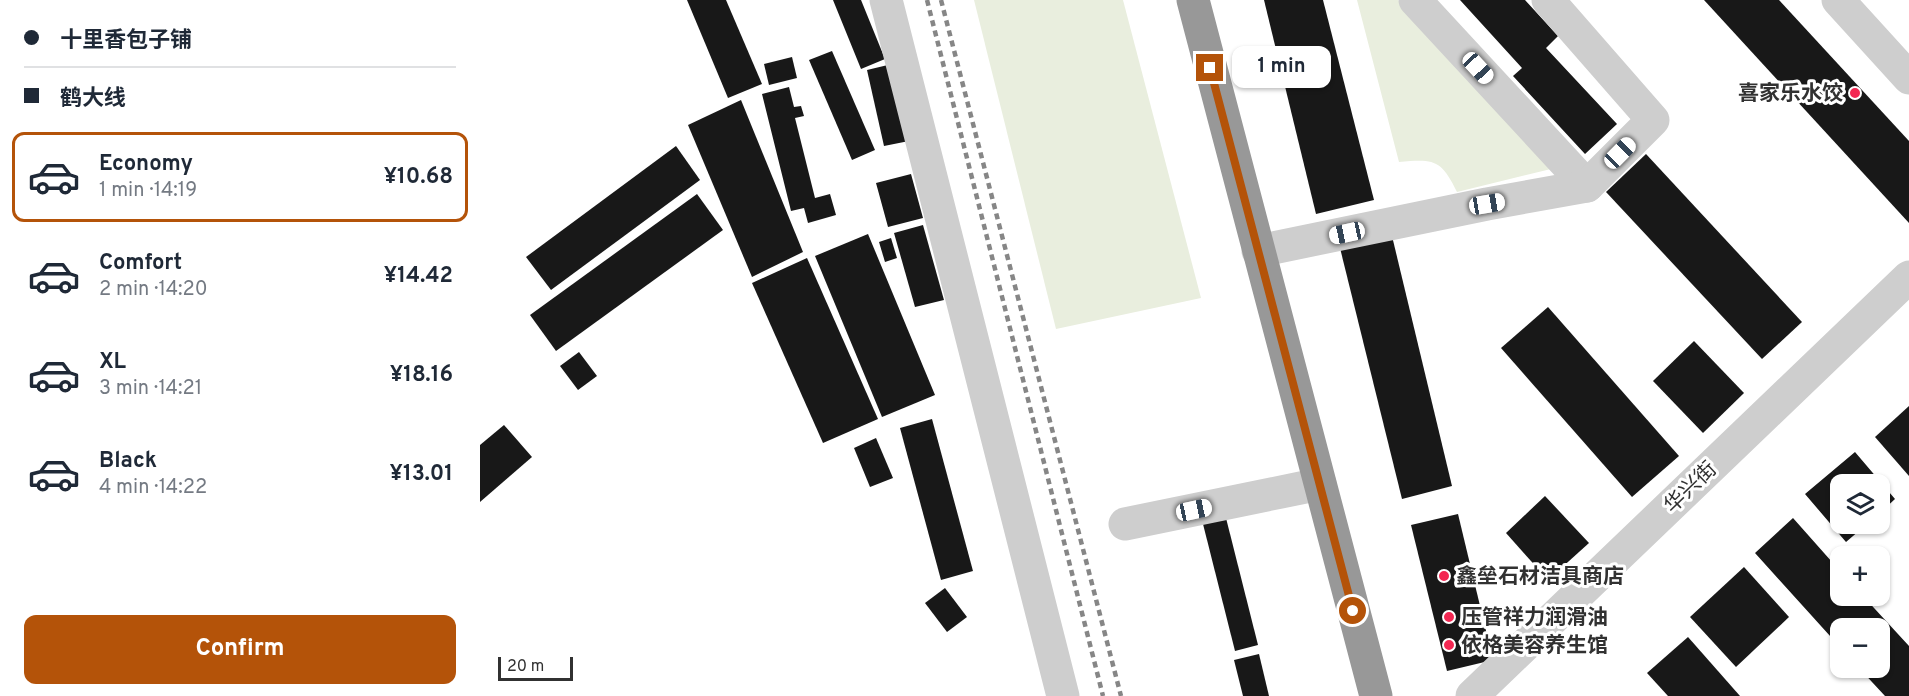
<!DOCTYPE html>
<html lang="en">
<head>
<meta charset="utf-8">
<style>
	:root { --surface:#fff; --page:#f6f6f7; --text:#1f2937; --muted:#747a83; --line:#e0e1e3; --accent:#b45309 }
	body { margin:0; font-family:Overpass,"Noto Sans SC",sans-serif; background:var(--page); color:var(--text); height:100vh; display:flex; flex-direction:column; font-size:22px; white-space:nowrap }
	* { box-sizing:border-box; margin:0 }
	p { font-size:20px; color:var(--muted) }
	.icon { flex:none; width:33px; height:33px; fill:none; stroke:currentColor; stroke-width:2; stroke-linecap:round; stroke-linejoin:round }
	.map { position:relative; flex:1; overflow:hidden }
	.side { display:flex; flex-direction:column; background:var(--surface); width:480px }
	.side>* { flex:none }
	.top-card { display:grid; align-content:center; height:132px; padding:0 24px; background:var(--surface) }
	.controls { position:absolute; left:1350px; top:474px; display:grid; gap:12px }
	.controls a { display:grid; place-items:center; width:60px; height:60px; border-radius:12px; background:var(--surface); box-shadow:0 2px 4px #0004; font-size:30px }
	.scale { position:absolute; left:18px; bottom:15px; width:75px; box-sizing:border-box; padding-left:6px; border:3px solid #313131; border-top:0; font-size:16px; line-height:21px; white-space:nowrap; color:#313131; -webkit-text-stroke:4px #fff; paint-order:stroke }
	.end { position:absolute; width:27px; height:27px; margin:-14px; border:8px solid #b45309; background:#fff; box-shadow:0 0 0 3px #fff }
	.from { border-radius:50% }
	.bubble { position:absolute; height:42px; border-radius:12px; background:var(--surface); box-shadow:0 2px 4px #0004; font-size:20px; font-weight:700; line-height:42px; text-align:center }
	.car { position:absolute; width:18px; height:36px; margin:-18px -9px; border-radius:8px; box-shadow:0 0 4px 2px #0007; background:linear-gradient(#fff 24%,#345 0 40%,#fff 0 76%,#345 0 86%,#fff 0) }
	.top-card b { display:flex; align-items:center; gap:21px; height:57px; font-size:22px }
	.top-card b+b { border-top:2px solid var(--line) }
	.top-card i { width:15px; height:15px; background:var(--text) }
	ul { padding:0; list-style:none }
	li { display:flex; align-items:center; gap:18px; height:90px; margin:0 12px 9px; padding:0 12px; border:3px solid transparent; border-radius:12px }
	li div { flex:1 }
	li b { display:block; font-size:22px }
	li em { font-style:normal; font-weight:700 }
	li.current { border-color:var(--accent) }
	li>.icon { width:54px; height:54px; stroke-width:1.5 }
	.button { display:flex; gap:12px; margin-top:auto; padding:12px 24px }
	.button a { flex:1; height:69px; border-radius:12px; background:var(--accent); color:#fff; font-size:24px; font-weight:700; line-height:69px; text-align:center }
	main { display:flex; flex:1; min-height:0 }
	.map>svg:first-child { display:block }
</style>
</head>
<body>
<main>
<section class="side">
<div class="top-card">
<b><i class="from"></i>十里香包子铺</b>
<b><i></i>鹤大线</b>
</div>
<ul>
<li class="current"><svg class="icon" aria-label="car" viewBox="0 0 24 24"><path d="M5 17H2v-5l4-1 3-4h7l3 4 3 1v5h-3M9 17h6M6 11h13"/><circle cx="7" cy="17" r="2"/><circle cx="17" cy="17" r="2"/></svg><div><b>Economy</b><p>1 min · 14:19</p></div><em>¥10.68</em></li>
<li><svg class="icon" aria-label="car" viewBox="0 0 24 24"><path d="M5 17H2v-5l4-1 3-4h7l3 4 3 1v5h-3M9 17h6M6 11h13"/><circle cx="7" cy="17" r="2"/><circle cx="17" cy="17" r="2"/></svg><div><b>Comfort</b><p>2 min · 14:20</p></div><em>¥14.42</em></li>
<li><svg class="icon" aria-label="car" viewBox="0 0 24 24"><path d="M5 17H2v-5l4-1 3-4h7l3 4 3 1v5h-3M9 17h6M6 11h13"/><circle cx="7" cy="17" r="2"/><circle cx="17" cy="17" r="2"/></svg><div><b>XL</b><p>3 min · 14:21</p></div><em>¥18.16</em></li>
<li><svg class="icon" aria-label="car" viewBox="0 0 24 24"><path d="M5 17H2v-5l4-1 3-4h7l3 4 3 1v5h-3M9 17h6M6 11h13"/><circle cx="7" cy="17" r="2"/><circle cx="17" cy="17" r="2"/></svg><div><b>Black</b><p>4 min · 14:22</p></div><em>¥13.01</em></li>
</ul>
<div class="button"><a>Confirm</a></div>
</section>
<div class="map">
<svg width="1429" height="696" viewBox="0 0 1429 696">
	<rect width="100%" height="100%" fill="#fff"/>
	<g fill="#e9eede">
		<polygon points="494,0 643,0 721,298 576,329"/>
		<path d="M877,0H918L1071,169L977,192C961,159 954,159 919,162Z"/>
	</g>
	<g fill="#181818">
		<polygon points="207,0 246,0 282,84 248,98"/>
		<polygon points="353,0 381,0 405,59 381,69"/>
		<polygon points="784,0 843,0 894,200 836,214"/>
		<polygon points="980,0 1045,0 1078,36 1066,48 1137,124 1105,154 1033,76 1042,68"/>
		<polygon points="1224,0 1299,0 1429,141 1429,223"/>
		<polygon points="352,51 395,150 372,160 329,60"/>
		<polygon points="312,57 317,78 289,85 284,64"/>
		<polygon points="412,64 429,141 404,146 387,70"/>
		<polygon points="309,87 314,107 321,106 324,116 315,118 335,198 350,194 356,215 328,223 324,208 311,211 282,94"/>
		<polygon points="261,100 323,252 272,277 208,125"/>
		<polygon points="196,146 220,180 71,290 46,257"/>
		<polygon points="1166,154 1322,322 1282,359 1126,192"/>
		<polygon points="431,174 443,218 408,227 396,183"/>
		<polygon points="217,194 243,230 76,351 50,315"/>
		<polygon points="443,225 464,300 435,307 414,233"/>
		<polygon points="388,234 455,395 402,417 335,256"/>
		<polygon points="912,236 972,486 922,499 860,248"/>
		<polygon points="411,238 417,258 405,262 399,242"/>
		<polygon points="327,258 398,419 343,443 272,283"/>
		<polygon points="1068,307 1199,456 1152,497 1021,348"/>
		<polygon points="1214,341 1264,393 1223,433 1173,381"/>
		<polygon points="99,352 117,376 98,390 80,366"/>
		<polygon points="1429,406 1429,476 1395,437"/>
		<polygon points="452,419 493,571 461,580 420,428"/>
		<polygon points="24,425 52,457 0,502 0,445"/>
		<polygon points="396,438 413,478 390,487 374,448"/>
		<polygon points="1375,452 1415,499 1400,513 1400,484 1360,484 1360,524 1387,524 1366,542 1325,494"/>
		<polygon points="1065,496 1109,543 1068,580 1026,533"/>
		<polygon points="978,514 1013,660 967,671 931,525"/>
		<polygon points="746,518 778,645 755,651 723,524"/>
		<polygon points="1313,518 1360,571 1360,596 1383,596 1429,646 1429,696 1405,696 1379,668 1400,668 1400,628 1360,628 1360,647 1275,553"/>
		<polygon points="1264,567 1309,617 1256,667 1210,617"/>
		<polygon points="465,588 487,617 467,632 445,603"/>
		<polygon points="1208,637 1260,696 1188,696 1167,673"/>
		<polygon points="779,654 789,696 763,696 754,660"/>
	</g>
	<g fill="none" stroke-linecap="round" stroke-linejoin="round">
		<g stroke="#cecece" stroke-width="33">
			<polyline points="406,0 583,696"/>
			<polyline points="935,0 1107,186"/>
			<polyline points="1358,0 1429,78"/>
			<polyline points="778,251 1007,204 1107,186 1173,120 1068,0"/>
			<polyline points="645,524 840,484"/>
			<polyline points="992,696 1429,277"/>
		</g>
		<polyline stroke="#989898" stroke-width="33" points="713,0 896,696"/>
		<g stroke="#868686" stroke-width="4.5" stroke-dasharray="6 4.5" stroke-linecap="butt">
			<polyline points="447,0 623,696"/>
			<polyline points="461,0 641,696"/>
		</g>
	</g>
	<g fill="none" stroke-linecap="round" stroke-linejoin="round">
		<polyline stroke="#b45309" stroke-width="8" points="730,68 873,611"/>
	</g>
	<g fill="#f32752" stroke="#fff" stroke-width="2">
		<circle cx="1375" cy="93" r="6"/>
		<circle cx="964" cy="576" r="6"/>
		<circle cx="969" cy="617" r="6"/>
		<circle cx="969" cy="645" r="6"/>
	</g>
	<g text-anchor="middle" stroke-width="6" stroke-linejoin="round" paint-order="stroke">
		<g font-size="21" font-weight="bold" fill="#313131" stroke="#fff" text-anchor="start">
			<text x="1363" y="100" text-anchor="end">喜家乐水饺</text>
			<text x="976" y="583">鑫垒石材洁具商店</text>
			<text x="981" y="624">压管祥力润滑油</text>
			<text x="981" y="652">依格美容养生馆</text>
		</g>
		<g font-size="21" fill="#313131" stroke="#fff">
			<text transform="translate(1210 487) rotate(-44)" y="7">华兴街</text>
		</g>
	</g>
</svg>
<div class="controls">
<a><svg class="icon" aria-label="layers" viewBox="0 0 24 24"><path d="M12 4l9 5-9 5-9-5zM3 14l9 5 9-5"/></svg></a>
<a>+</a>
<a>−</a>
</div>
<div class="scale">20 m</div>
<i class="end from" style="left:873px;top:611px"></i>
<i class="end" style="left:730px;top:68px"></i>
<div class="bubble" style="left:752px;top:46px;width:99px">1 min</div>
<i class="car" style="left:998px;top:68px;rotate:137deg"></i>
<i class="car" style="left:1140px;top:153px;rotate:45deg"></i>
<i class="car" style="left:1007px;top:204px;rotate:80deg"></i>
<i class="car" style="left:867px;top:233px;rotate:258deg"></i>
<i class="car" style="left:714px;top:510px;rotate:78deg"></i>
</div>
</main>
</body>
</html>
